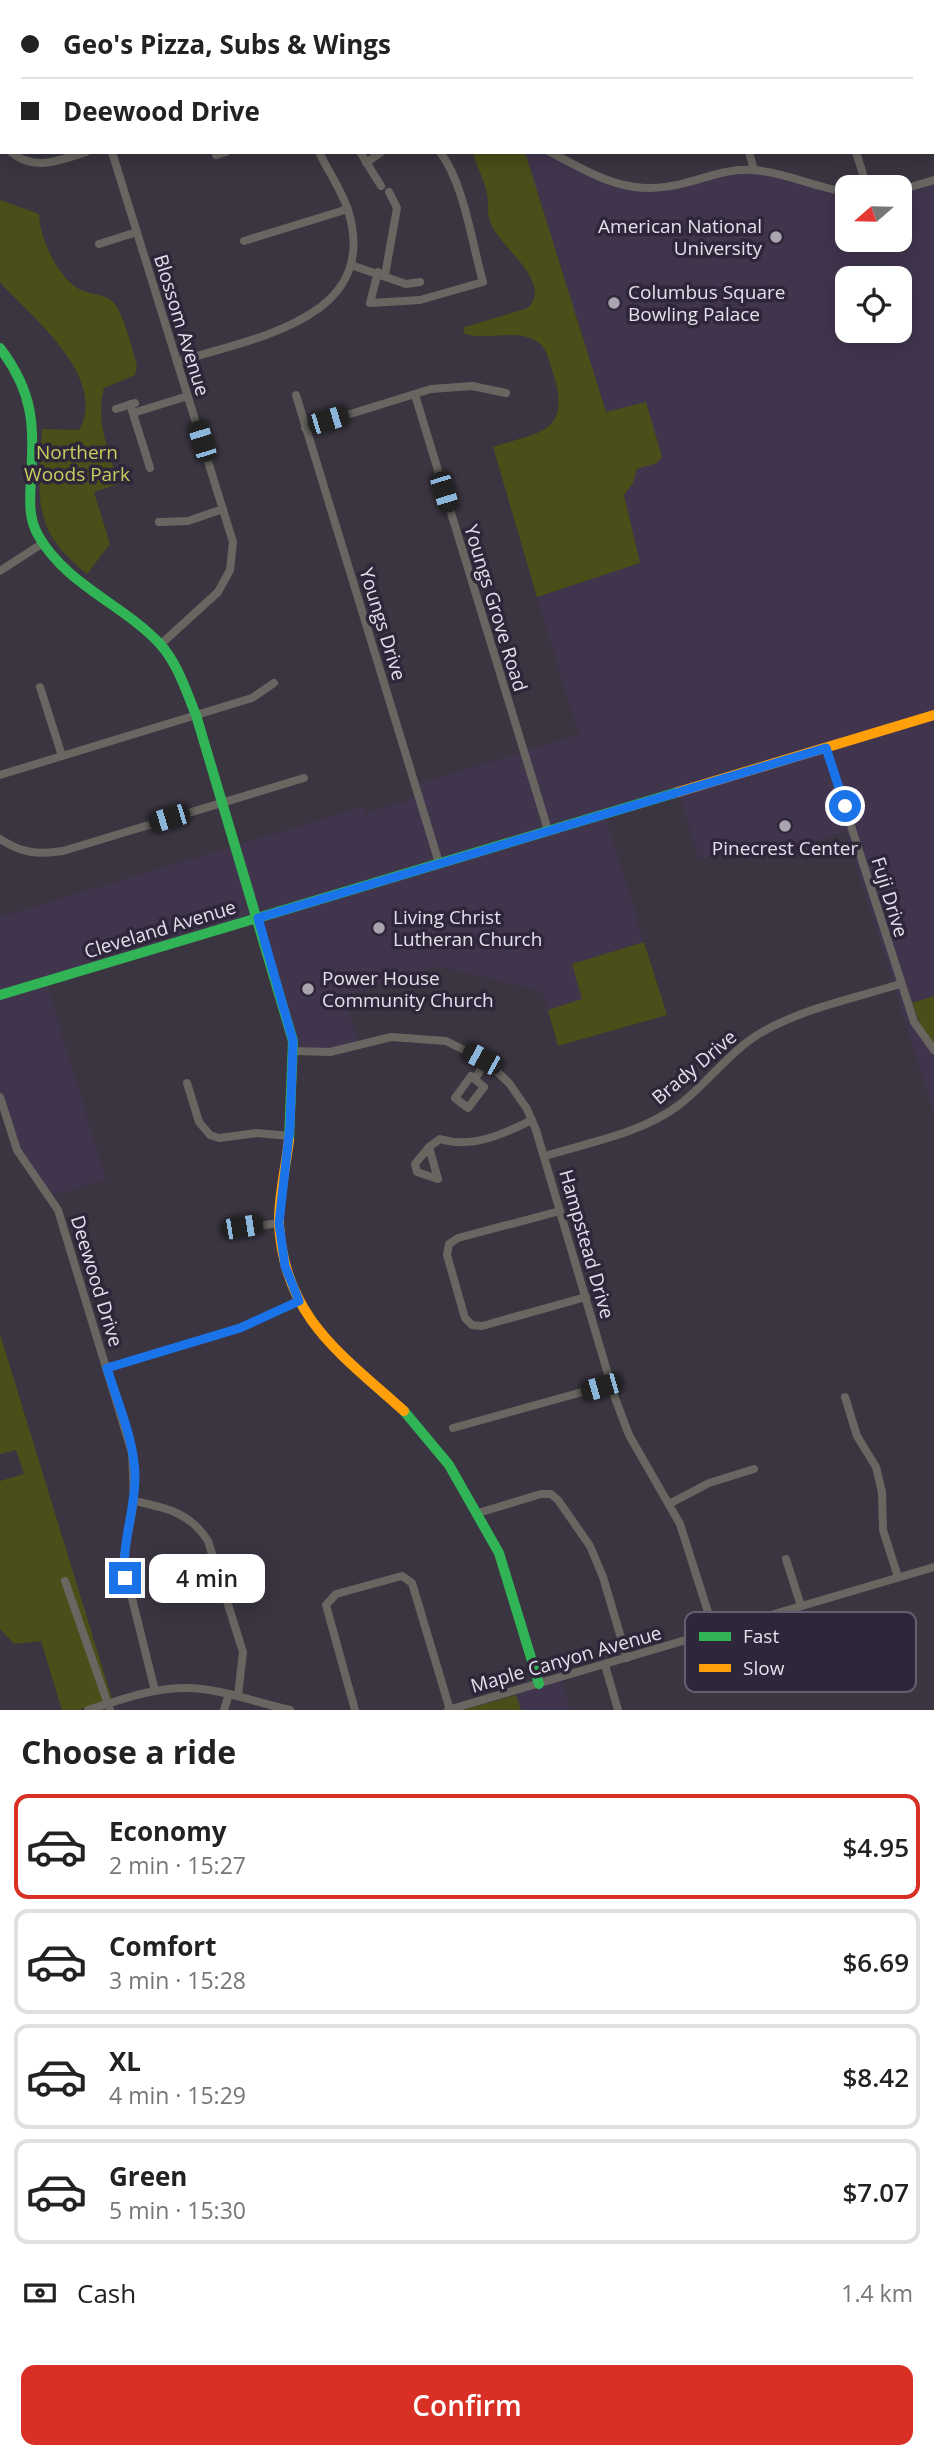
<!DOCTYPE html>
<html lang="en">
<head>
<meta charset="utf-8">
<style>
	:root { --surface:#fff; --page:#f6f6f6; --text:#222; --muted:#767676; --line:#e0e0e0; --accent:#d93025 }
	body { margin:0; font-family:"Open Sans",sans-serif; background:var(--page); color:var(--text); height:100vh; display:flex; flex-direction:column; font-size:26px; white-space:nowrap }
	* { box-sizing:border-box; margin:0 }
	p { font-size:23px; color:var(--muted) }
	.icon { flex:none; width:38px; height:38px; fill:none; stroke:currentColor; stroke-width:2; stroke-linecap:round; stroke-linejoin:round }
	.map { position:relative; height:1710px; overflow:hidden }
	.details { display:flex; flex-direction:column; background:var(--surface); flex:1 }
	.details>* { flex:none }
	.hud { position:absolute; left:0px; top:0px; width:934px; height:154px; box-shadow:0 4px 18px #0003; display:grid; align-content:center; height:154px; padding:0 21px; background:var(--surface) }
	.needle { width:46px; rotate:250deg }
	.controls { position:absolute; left:835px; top:175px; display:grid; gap:14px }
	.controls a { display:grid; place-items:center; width:77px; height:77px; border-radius:14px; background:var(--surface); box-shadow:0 4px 18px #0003; font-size:35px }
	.end { position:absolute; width:32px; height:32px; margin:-16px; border:9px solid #1a73e8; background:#fff; box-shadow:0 0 0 4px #fff }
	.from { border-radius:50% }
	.bubble { position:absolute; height:49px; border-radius:14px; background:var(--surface); box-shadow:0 4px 18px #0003; font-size:23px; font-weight:600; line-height:49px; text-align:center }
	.car { position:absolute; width:21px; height:42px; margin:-21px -10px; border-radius:9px; box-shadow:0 0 5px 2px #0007; background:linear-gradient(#222 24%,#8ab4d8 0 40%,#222 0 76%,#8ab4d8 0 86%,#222 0) }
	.hud b { display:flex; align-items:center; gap:24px; height:66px; font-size:26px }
	.hud b+b { border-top:2px solid var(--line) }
	.hud i { width:18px; height:18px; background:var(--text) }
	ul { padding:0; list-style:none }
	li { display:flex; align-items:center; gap:21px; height:105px; margin:0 14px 10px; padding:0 7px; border:4px solid var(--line); border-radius:14px }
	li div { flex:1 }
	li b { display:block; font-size:26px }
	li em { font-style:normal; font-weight:600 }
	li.active { border-color:var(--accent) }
	li>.icon { width:63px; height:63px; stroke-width:1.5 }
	h2 { padding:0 21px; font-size:32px; line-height:84px }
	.pay { display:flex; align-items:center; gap:18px; height:77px; padding:0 21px; font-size:26px }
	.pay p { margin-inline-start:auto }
	.action { display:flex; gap:14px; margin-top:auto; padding:14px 21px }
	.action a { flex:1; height:80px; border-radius:14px; background:var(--accent); color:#fff; font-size:28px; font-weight:600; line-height:80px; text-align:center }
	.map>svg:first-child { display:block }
</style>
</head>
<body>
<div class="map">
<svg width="934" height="1710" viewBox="0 0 934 1710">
	<rect width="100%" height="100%" fill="#3a3540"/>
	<g fill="#41354e" fill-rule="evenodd">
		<path d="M525,152H548L632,189L761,171L847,193V240H900V190L934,180V996L912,1003L923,1032L934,1045V1114L846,832L746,860L742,847L699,859L678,791L605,814L644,942L572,964L583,999L548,1010L542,991L438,966L344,996L359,1046L335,1052L294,1051L257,918L46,982L106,1179L51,1196L29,1167L3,1111H0V917L363,807L365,814L418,797L414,785L579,735L537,597L640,563L624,495L633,483L637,469L657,463L606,412ZM847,278H900V331H847Z"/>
		<polygon points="560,1677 570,1710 521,1710 516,1695"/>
	</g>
	<g fill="#4a4e18">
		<polygon points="422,0 542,0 418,2"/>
		<polygon points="643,0 784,0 785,2 644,2"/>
		<path d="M473,152H525L606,412L646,402L662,457L657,463L637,469L633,483L624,495L640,563L537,597L493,447C538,432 571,434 554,376C550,365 548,349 538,342C516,327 486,342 463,333L465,327L528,308C553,283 502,248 492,226C486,214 489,205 487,194C485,180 476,167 473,152Z"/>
		<path d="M0,200L39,214C39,236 58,278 79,289C90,295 105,293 114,303C124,314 132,350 137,365L135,375L104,388C95,422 109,452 119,484L94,492L110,544L87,574C29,527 39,498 42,429L79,430C109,377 31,317 0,282Z"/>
		<polygon points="644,942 667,1015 558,1046 548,1010 582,999 572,964"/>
		<polygon points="934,996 934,1045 923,1032 912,1003"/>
		<polygon points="0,1334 112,1699 77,1710 62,1710 41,1641 14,1644 0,1629 0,1481 24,1474 16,1450 0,1454"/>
		<polygon points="516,1695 521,1710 463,1710"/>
	</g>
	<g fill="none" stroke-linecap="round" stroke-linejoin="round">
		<g stroke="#696661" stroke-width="8">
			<polyline points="4,0 6,2"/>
			<polyline points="165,0 166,2"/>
			<polyline points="316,0 317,2"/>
			<polyline points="907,0 907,2"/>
			<polyline points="105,2 107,0"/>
			<polyline points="391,2 392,0"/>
			<polyline points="591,2 592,0"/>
			<polyline points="933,12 934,12"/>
			<polyline points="933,44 934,44"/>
			<polyline points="933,101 934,105"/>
			<polyline points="0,143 2,145"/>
			<path d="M11,152C34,172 60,160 86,152"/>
			<polyline points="112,152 233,542 230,570 218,592 160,645"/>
			<polyline points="360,152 381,186"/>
			<path d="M550,152C598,177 629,198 685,183C708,177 730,168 753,170C785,172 816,188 847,192"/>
			<polyline points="749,152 754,170"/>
			<polyline points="856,152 867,187"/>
			<polyline points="216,155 226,152"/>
			<polyline points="366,163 381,152"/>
			<polyline points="900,190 934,180"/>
			<polyline points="244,241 348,209"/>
			<polyline points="99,244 137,232"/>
			<polyline points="351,265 406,284 420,282"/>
			<path d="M378,272L370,303L420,300L483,282C472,244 464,183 440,152"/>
			<polyline points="385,275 397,208 389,192"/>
			<path d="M177,362C252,338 382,320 348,210C342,191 328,171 319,152"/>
			<polyline points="296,395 439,863"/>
			<polyline points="415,395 548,830"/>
			<polyline points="130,404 150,468"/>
			<polyline points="116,409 135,403"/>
			<polyline points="133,413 188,396"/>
			<polyline points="305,428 431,389 472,386 506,393"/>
			<polyline points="159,522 188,521 223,509"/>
			<polyline points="0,571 43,543"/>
			<polyline points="40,687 62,756"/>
			<polyline points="826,748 914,1022 934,1050"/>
			<polyline points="0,775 252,698 274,683"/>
			<path d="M0,839C22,853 37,855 63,851L304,778"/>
			<polyline points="293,1051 330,1052 391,1037 446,1041 486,1061 509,1083 527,1109 536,1130 615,1398 629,1435 680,1524 714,1631"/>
			<polygon points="471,1076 484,1087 468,1108 455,1098"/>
			<polyline points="475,1079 486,1061"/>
			<polyline points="187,1083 199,1122 210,1135 219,1138 257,1133 289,1136"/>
			<polyline points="0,1097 17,1150 58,1210 132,1453 134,1501 123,1562 155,1691"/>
			<path d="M429,1147L440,1139C471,1149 504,1134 532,1120"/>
			<polygon points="429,1147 438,1179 417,1172 415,1164"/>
			<path d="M545,1156C590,1142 640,1134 679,1105C709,1082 730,1050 764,1031C805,1008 855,998 900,984"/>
			<polyline points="560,1211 458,1238 449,1244 447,1255 465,1318 472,1325 482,1326 586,1297"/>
			<polyline points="229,1230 279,1223"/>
			<polyline points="107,1368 240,1328 299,1301"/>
			<polyline points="845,1397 857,1436 876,1467 882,1492 883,1530 898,1577"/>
			<polyline points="453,1428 611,1384"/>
			<path d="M134,1501C166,1508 190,1512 208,1541L243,1652L238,1696"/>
			<polyline points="669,1504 709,1483 754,1469"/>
			<polyline points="478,1513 541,1494 551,1494 558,1500 590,1546 603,1577 627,1658"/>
			<polyline points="786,1559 801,1606"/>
			<polyline points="65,1581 110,1710"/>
			<polyline points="605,1665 618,1710"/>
			<path d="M88,1710C120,1700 154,1687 189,1688C223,1689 257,1703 290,1710"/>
			<polyline points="224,1710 229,1694"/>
			<polyline points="355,1710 326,1605 336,1594 402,1576 412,1583 450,1710"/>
			<polyline points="448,1710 934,1567"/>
		</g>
		<g stroke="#30b455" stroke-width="10">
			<path d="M0,348C34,393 34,424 31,478C30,497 28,518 38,535C66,585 123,604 160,644C178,664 186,691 196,715L293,1041L289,1140"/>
			<polyline points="0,995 678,792"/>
			<polyline points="404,1411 449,1465 499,1553 539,1684"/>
		</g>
		<g stroke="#ff9f0a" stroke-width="10">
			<polyline points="678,792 934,715"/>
			<path d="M289,1140C286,1167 278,1198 279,1225C285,1318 341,1354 404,1411"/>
		</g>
	</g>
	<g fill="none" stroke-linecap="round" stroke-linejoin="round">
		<path stroke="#1a73e8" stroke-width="9" d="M125,1578C121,1544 135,1512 135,1477C135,1441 117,1402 107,1368L240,1328L299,1301L285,1266L279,1223L290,1126L293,1041L258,918L826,748L845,806"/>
	</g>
	<g fill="#a9a4b0" stroke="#2f263a" stroke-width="2.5">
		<circle cx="776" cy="237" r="7"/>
		<circle cx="614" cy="303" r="7"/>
		<circle cx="785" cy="826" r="7"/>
		<circle cx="379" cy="928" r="7"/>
		<circle cx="308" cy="989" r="7"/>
	</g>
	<g text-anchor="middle" stroke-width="7" stroke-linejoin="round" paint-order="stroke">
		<g font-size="19" fill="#e5dfed" stroke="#2f263a" text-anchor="start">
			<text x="762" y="233" text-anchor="end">American National<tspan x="762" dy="22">University</tspan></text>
			<text x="628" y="299">Columbus Square<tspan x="628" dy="22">Bowling Palace</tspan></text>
			<text x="785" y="855" text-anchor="middle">Pinecrest Center</text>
			<text x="393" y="924">Living Christ<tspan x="393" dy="22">Lutheran Church</tspan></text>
			<text x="322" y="985">Power House<tspan x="322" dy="22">Community Church</tspan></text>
		</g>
		<g font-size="19" fill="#e5dfed" stroke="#2f263a">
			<text transform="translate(182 325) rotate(73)" y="7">Blossom Avenue</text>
			<text transform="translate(496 608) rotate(73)" y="7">Youngs Grove Road</text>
			<text transform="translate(383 624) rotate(73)" y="7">Youngs Drive</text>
			<text transform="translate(890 897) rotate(73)" y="7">Fuji Drive</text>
			<text transform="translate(160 929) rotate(-17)" y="7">Cleveland Avenue</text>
			<text transform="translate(694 1067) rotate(-40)" y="7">Brady Drive</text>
			<text transform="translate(587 1244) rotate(74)" y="7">Hampstead Drive</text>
			<text transform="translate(97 1281) rotate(73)" y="7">Deewood Drive</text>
			<text transform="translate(566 1659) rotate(-16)" y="7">Maple Canyon Avenue</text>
		</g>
		<g font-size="19" fill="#c4ce5e" stroke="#2f263a">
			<text x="77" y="459">Northern<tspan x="77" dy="22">Woods Park</tspan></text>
		</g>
	</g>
	<rect x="685" y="1612" width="231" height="80" rx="10" fill="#2f263a" stroke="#665e70" stroke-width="2"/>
	<rect x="699" y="1632" width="32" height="9" fill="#30b455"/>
	<rect x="699" y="1664" width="32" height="8" fill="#ff9f0a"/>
	<g font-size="19" fill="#e5dfed">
		<text x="743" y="1643">Fast</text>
		<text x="743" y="1675">Slow</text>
	</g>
</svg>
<div class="controls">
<a><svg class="needle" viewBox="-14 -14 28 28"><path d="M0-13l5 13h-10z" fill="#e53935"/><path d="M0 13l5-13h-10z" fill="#767676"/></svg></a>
<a><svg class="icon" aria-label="locate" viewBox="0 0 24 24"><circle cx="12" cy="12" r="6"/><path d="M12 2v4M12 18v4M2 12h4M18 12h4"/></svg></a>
</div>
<i class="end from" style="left:845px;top:806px"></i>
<i class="end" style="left:125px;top:1578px"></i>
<div class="bubble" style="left:149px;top:1554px;width:116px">4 min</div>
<i class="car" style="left:328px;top:420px;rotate:73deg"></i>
<i class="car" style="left:202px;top:441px;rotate:343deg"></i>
<i class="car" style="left:444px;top:492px;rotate:163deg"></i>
<i class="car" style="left:169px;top:818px;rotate:253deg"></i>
<i class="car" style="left:482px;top:1059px;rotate:299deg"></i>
<i class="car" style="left:242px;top:1227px;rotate:81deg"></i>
<i class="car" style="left:601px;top:1387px;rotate:254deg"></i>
<div class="hud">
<b><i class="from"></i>Geo's Pizza, Subs &amp; Wings</b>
<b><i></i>Deewood Drive</b>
</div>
</div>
<section class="details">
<h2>Choose a ride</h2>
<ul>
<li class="active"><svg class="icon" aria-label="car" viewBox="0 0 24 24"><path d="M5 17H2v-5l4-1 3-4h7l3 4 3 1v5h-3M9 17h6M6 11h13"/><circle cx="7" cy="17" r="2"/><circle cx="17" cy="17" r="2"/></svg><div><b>Economy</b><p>2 min · 15:27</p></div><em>$4.95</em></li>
<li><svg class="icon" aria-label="car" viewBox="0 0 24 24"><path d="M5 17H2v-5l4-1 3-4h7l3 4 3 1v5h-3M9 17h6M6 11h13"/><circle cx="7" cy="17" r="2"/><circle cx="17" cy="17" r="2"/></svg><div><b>Comfort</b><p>3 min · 15:28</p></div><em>$6.69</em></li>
<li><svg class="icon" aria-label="car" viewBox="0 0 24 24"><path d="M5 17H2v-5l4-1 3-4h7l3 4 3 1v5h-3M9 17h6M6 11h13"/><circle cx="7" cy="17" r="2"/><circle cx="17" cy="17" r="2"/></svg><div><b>XL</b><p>4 min · 15:29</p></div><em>$8.42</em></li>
<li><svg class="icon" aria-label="car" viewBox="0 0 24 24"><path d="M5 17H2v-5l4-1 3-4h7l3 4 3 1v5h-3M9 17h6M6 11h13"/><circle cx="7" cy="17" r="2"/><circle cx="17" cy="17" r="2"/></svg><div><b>Green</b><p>5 min · 15:30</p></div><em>$7.07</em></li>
</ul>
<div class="pay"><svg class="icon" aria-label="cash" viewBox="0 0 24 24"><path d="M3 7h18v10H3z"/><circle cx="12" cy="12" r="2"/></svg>Cash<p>1.4 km</p></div>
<div class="action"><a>Confirm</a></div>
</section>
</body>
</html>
